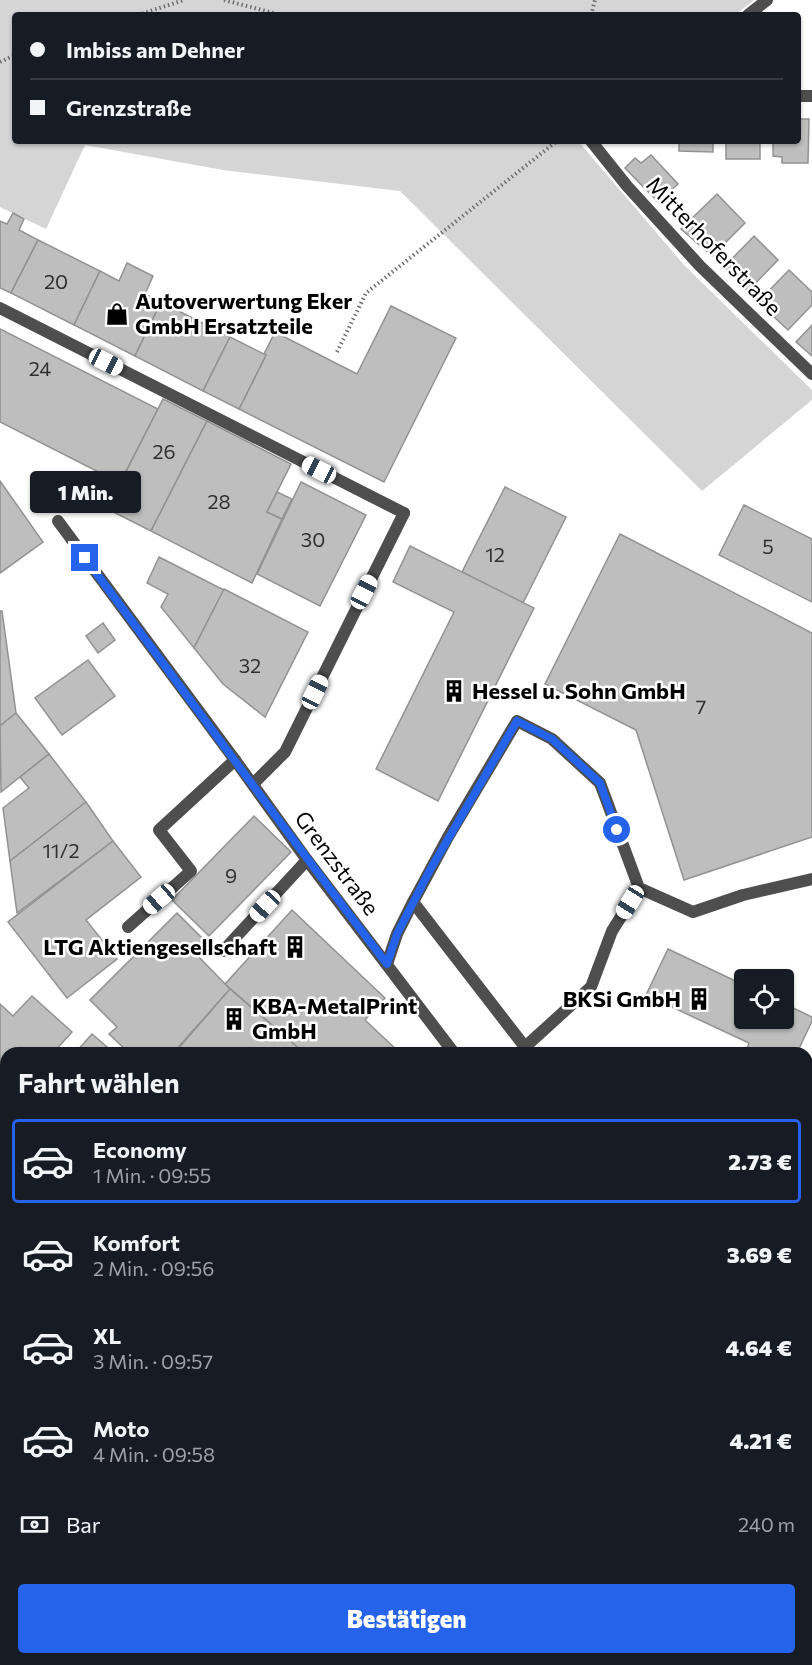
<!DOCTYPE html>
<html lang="de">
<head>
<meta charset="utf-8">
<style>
	:root { --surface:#171b24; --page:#242831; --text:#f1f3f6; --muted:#9ea1a6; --line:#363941; --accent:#2563eb }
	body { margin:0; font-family:Commissioner,sans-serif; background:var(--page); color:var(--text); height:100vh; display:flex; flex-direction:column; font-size:22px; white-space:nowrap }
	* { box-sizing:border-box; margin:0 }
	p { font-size:20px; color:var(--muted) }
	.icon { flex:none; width:33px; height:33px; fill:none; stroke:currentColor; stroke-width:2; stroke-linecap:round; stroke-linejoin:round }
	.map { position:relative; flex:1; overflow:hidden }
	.drawer { position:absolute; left:0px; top:1047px; width:813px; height:618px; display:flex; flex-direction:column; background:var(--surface); border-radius:18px 18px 0 0; box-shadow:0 2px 4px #0004 }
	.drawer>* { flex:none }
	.top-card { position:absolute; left:12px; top:12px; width:789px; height:132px; border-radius:6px; box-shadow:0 2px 4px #0004; display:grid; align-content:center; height:132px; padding:0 18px; background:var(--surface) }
	.controls { position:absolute; left:734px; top:969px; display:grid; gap:12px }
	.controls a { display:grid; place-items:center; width:60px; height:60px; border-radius:6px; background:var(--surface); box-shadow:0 2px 4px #0004; font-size:30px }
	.end { position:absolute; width:27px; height:27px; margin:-14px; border:8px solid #2563eb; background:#fff; box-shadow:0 0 0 3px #fff }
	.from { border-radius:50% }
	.bubble { position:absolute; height:42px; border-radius:6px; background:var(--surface); box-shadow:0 2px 4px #0004; font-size:20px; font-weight:800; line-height:42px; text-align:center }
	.car { position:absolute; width:18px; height:36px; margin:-18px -9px; border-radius:8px; box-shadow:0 0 4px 2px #0007; background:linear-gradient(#fff 24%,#345 0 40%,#fff 0 76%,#345 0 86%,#fff 0) }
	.top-card b { display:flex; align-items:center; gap:21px; height:57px; font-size:22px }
	.top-card b+b { border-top:2px solid var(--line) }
	.top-card i { width:15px; height:15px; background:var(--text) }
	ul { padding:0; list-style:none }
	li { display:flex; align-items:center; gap:18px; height:84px; margin:0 12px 9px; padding:0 6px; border:3px solid transparent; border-radius:6px }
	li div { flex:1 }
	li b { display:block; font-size:22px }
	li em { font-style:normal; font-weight:800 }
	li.on { border-color:var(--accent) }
	li>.icon { width:54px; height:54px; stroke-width:1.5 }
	h2 { padding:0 18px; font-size:27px; line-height:72px }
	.pay { display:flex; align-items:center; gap:15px; height:66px; padding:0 18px; font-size:22px }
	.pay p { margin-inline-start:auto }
	.primary-button { display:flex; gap:12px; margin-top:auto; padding:12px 18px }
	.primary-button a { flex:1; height:69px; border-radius:6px; background:var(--accent); color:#fff; font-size:24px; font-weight:800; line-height:69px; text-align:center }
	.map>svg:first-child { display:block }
</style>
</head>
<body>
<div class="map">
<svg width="812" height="1665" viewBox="0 0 812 1665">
	<rect width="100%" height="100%" fill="#fff"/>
	<polygon fill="#d5d5d5" points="0,0 754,0 735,15 15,15 15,141 578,141 684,265 812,390 812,400 702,491 400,191 223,170 85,145 46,229 0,207"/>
	<g fill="#bebebe" stroke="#929292" stroke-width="1.5">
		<polygon points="798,119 809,119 808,163 782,163 782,157 773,156 773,141 798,141"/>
		<polygon points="679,141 713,141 713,152 679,151"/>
		<rect x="726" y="141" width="34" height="18"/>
		<polygon points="651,155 678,184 658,202 625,168 635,158 641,163"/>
		<polygon points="717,194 745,223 712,256 681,229"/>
		<polygon points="13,213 24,219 19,230 38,240 11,293 0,288 0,221 7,224"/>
		<polygon points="754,236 778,260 748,291 724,267"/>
		<polygon points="38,240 100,271 74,325 11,293"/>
		<polygon points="127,263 153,276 145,294 161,302 135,356 74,325 100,271 119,281"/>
		<polygon points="789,270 812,292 812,305 788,330 758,302"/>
		<polygon points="161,302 230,337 203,391 135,356"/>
		<polygon points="391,306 456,338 384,482 239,409 266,355 264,354 275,332 357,374"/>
		<polygon points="812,325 812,356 796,342"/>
		<polygon points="0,329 158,409 120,483 0,422"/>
		<polygon points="230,337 266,355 239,409 203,391"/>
		<polygon points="163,399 207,421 151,531 107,509"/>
		<polygon points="207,421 291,464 267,512 282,519 252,583 151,531"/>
		<polygon points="0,481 43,542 0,573"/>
		<polygon points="301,482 366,515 320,606 257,574"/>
		<polygon points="505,487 566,517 523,603 462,572"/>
		<polygon points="277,492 292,499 282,519 267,512"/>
		<polygon points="744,505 812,539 812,602 719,555"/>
		<polygon points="620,534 812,633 812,837 684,880 636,730 545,684"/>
		<polygon points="410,546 534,608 438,801 376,769 454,612 393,582"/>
		<polygon points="159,557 224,590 194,648 161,607 168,594 147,583"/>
		<polygon points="224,589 308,632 265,717 223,684 194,648"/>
		<polygon points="0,611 2,611 16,713 0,726"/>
		<polygon points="103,623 115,640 98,653 86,636"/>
		<polygon points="88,660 115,696 62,735 35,698"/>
		<polygon points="16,713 49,754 1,792 0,726"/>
		<polygon points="49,754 86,802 10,861 3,808 29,788 20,777"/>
		<polygon points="86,802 113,841 17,913 10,861"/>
		<polygon points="254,816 291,852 209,936 172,900"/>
		<polygon points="113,841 141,877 86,920 117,959 67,998 8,922"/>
		<polygon points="292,910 385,998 365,1020 400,1053 304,1053 225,984"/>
		<polygon points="177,913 208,944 197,955 230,989 173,1053 129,1053 109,1034 117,1027 90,1000"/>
		<polygon points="668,949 744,985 744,1018 783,1018 783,1003 812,1017 812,1021 797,1053 745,1053 749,1043 646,995"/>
		<polygon points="230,989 304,1053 180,1053 177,1050"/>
		<polygon points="32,996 72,1032 53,1053 6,1053 6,1105 0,1111 0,1004 13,1016"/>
		<polygon points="92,1034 114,1053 75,1053"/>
		<polygon points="6,1131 6,1209 0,1216 0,1138"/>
		<polygon points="807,1430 812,1433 812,1467 807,1475"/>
		<polygon points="338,1659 483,1659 479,1665 344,1665"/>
		<polygon points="642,1659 698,1659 695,1665 652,1665"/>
	</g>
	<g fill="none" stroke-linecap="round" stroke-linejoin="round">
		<g stroke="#707070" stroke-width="4" stroke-dasharray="1.5 3" stroke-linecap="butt">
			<polyline points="224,0 281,15"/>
			<polyline points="138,15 184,0"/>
			<polyline points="591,15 595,0"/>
			<polyline points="0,62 15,55"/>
			<polyline points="337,352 366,293 557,141"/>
		</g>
		<g stroke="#4e4e4e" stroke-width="12">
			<polyline points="0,308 404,513"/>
			<polyline points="639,888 612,931 591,987 525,1047 413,902 448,837 517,721 552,739 600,783 639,888 693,912 743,895 812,879"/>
			<polyline points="128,927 191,871 159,830 235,760"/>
			<polyline points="223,951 307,860"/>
			<polyline points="387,964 397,934 413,902"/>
			<polyline points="807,1120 812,1110"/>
		</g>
		<g stroke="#4e4e4e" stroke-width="12">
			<polyline points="748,15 767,0"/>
			<polyline points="798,96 812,96"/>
			<polyline points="591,141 627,186 700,266 812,374"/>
			<polyline points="58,521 235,760 307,860 454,1053"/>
			<polyline points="253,784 285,752 404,513"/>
			<polyline points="0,1282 6,1274"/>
			<polyline points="0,1349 6,1359"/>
			<polyline points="320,1659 327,1665"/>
		</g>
		<g stroke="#4e4e4e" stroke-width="12">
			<polyline points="810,1179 812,1284"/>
			<polyline points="807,1349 812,1352"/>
			<polyline points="807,1367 812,1367"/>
		</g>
		<g stroke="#1b1b1b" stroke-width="12">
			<polyline points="807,1184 812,1176"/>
			<polyline points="522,1665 525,1659"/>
		</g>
		<g stroke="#000" stroke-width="7">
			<g id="rail">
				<polyline points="807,1573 812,1564"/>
				<polyline points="807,1615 812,1607"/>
				<polyline points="753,1665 756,1659"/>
				<polyline points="778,1665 781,1659"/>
			</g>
		</g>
		<use href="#rail" stroke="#fff" stroke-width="4.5" stroke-dasharray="14" stroke-linecap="butt"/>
	</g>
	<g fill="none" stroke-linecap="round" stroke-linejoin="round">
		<path stroke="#2563eb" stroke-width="8" d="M85,558C186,693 284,830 387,964L397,934L430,870L517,721L552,739L600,783L617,830"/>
	</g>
	<defs>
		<g id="shop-bare" transform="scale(1.8)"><path d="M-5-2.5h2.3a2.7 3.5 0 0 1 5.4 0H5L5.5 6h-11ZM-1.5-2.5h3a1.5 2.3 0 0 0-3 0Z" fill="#000" stroke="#fff" stroke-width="2.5" paint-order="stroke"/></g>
		<g id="building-bare" transform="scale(1.8)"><path d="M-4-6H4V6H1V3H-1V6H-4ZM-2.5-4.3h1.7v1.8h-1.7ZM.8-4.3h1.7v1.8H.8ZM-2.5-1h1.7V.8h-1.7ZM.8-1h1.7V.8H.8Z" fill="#000" stroke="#fff" stroke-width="2.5" paint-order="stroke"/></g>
	</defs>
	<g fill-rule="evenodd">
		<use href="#shop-bare" x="117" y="314"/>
		<use href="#building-bare" x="454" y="691"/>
		<use href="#building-bare" x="295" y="947"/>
		<use href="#building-bare" x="699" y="999"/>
		<use href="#building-bare" x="234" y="1019"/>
	</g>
	<g text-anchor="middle" stroke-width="5" stroke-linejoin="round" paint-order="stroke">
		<g font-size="20" fill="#303030">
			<text x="56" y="289">20</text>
			<text x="40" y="376">24</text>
			<text x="164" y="459">26</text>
			<text x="219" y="509">28</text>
			<text x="313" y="547">30</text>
			<text x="768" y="554">5</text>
			<text x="495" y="562">12</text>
			<text x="250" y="673">32</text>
			<text x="701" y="714">7</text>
			<text x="61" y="858">11/2</text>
			<text x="231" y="883">9</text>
		</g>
		<g font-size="22" fill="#000" stroke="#fff">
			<text transform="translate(714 246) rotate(46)" y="8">Mitterhoferstraße</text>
			<text transform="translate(337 863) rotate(53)" y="8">Grenzstraße</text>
		</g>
		<g font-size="22" font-weight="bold" fill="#000" stroke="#fff" text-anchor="start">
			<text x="135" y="309">Autoverwertung Eker<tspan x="135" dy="25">GmbH Ersatzteile</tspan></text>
			<text x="472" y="699">Hessel u. Sohn GmbH</text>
			<text x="277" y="955" text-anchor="end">LTG Aktiengesellschaft</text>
			<text x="681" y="1007" text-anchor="end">BKSi GmbH</text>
			<text x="252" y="1014">KBA-MetalPrint<tspan x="252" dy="25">GmbH</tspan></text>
		</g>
	</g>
</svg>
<div class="controls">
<a><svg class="icon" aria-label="locate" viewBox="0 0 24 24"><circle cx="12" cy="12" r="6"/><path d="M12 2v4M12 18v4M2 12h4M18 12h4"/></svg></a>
</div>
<i class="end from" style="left:617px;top:830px"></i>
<i class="end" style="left:85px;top:558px"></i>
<div class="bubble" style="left:30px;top:471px;width:111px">1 Min.</div>
<i class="car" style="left:106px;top:362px;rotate:117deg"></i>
<i class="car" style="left:319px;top:470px;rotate:297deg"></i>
<i class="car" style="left:364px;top:592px;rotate:27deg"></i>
<i class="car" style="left:315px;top:692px;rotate:26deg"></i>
<i class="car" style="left:159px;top:899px;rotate:229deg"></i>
<i class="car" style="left:630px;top:902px;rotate:212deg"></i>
<i class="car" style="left:265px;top:906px;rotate:223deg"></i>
<div class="top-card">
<b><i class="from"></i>Imbiss am Dehner</b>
<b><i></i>Grenzstraße</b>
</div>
<section class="drawer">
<h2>Fahrt wählen</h2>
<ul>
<li class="on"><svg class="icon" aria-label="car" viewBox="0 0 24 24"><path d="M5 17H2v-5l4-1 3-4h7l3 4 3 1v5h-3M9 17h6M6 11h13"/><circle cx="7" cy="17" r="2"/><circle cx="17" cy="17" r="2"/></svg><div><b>Economy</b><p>1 Min. · 09:55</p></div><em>2.73 €</em></li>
<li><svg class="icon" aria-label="car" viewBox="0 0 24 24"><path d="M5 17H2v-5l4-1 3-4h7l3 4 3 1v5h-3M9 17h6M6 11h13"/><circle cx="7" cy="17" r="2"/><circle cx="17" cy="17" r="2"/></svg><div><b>Komfort</b><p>2 Min. · 09:56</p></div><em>3.69 €</em></li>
<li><svg class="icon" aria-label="car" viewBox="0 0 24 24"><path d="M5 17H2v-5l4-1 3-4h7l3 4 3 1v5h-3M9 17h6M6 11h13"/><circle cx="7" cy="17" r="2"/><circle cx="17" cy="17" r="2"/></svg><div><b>XL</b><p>3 Min. · 09:57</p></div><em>4.64 €</em></li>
<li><svg class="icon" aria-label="car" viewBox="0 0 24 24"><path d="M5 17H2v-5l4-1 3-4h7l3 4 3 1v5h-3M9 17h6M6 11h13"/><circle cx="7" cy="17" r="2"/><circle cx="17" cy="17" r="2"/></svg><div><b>Moto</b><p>4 Min. · 09:58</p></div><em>4.21 €</em></li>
</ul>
<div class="pay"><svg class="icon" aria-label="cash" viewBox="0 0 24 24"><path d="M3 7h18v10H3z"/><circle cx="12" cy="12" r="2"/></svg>Bar<p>240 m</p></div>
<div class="primary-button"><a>Bestätigen</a></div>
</section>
</div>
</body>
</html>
